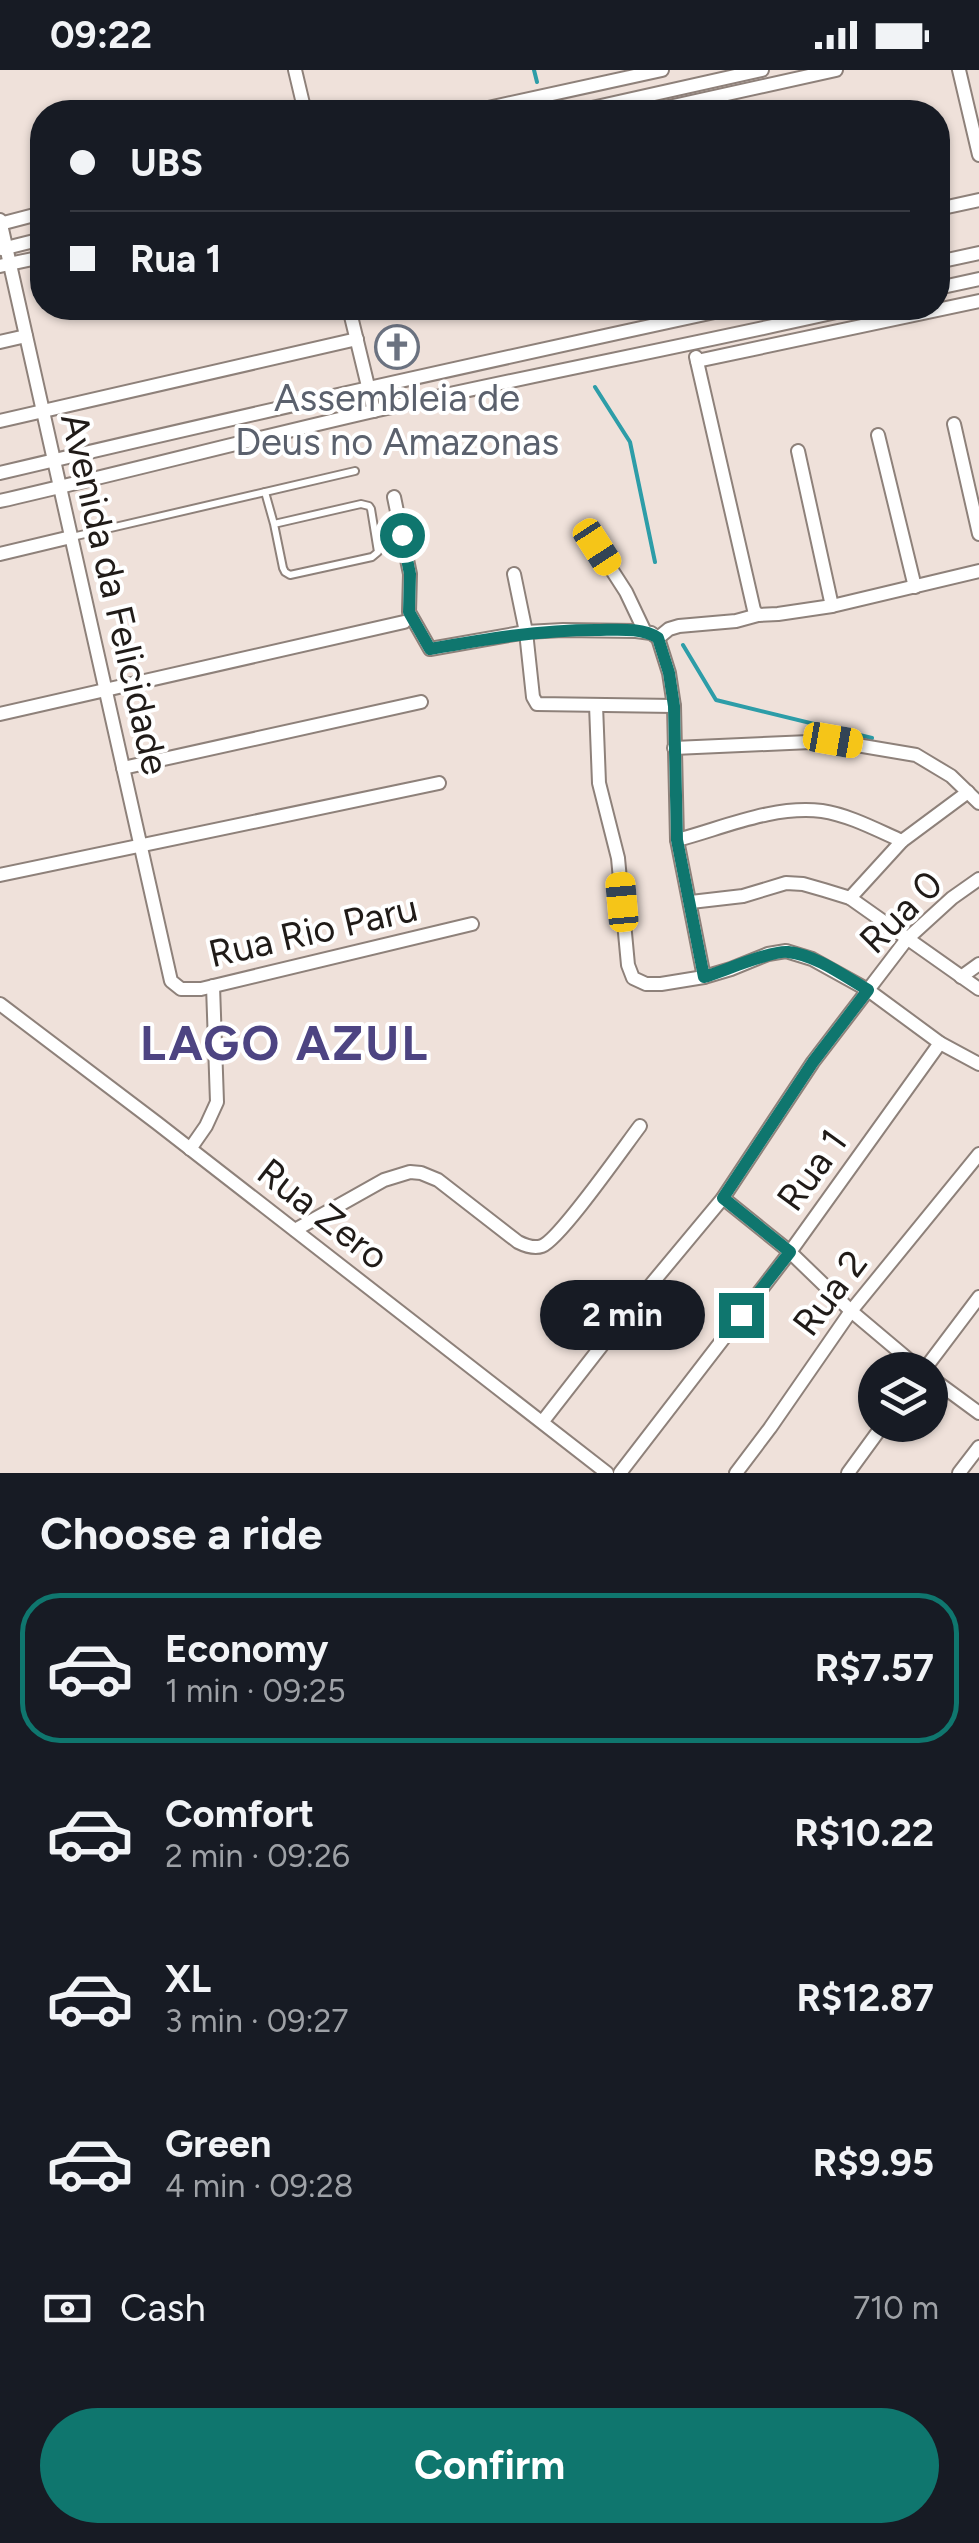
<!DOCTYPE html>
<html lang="en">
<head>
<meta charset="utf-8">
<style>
	:root { --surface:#171b24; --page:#20242c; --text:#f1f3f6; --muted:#9ea1a6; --line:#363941; --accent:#0f766e }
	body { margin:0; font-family:Figtree,sans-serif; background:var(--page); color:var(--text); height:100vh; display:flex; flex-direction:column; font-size:38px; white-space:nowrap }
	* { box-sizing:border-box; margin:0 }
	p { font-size:32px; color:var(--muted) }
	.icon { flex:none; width:55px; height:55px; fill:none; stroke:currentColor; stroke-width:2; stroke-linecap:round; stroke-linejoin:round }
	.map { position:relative; height:1403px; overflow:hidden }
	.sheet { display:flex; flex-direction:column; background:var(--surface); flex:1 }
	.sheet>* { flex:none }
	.banner { position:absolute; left:30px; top:30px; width:920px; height:220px; border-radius:40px; box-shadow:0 2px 8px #0004; display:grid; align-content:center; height:220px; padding:0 40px; background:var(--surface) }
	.buttons { position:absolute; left:858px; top:1282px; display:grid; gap:20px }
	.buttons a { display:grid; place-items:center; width:90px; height:90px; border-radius:50%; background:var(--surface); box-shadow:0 2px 8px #0004; font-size:50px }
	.end { position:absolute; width:45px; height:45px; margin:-22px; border:12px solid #0f766e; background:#fff; box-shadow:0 0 0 5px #fff }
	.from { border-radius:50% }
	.bubble { position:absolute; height:70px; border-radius:35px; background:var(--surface); box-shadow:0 2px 8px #0004; font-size:32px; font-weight:700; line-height:70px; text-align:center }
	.car { position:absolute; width:30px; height:60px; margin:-30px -15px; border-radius:12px; box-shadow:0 0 8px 2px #0007; background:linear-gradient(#f5c518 24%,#345 0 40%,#f5c518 0 76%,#345 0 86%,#f5c518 0) }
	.banner b { display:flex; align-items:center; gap:35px; height:95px; font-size:38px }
	.banner b+b { border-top:2px solid var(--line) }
	.banner i { width:25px; height:25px; background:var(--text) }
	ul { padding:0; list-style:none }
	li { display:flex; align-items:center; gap:30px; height:150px; margin:0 20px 15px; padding:0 20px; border:5px solid transparent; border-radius:40px }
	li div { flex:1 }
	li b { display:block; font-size:38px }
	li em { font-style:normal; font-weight:700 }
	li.current { border-color:var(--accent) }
	li>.icon { width:90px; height:90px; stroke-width:1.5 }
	h2 { padding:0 40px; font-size:45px; line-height:120px }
	.pay { display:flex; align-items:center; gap:25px; height:110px; padding:0 40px; font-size:38px }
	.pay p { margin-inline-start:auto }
	.cta { display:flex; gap:20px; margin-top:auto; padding:20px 40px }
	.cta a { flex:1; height:115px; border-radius:60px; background:var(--accent); color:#fff; font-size:40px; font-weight:700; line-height:115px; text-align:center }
	.status { display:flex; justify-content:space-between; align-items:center; height:70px; padding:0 50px; background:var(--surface); direction:ltr }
	.status svg { height:28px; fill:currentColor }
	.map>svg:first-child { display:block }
</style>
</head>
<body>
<div class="status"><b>09:22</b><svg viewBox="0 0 49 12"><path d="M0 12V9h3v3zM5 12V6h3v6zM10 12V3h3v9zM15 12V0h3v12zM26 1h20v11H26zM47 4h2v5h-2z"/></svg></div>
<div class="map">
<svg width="979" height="1403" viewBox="0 0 979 1403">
	<rect width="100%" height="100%" fill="#efe1da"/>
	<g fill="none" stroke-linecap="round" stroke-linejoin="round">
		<g stroke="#2d9da8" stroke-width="4">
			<polyline points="534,0 537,12"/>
			<polyline points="595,317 630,372 655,492"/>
			<polyline points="683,575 716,630 872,668"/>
		</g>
		<g stroke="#8e817a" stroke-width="10">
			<g id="lane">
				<polyline points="265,422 274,454 361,434 369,436 371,439 378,482 372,487 290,505 285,502 283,498 274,454"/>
				<polyline points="72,467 355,401"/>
			</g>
		</g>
		<g stroke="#8e817a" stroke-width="16">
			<g id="street">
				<polyline points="295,0 305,42"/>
				<polyline points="959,0 979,85"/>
				<polyline points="470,42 662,0"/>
				<polyline points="574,42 762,0"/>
				<polyline points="646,42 836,0"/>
				<polyline points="938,139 979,130"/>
				<polyline points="0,150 171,911 181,919 201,919 472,854"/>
				<polyline points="0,154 42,143"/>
				<polyline points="2,179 42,169"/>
				<polyline points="938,192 979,183"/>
				<polyline points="0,196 42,187"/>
				<polyline points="938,218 979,209"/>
				<polyline points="349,238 374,341"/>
				<polyline points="0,272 26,266"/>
				<polyline points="696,287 754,540 758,545"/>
				<polyline points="697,291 979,231"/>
				<polyline points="0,351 357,269"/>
				<polyline points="954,354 979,464"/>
				<polyline points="878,365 915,517"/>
				<polyline points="798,381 832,536"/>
				<path d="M0,403C244,345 488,291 733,238"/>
				<polyline points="394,427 410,504 409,542 430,579 526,562 563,560 636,561 651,563 658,568"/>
				<path d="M0,431C126,402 251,369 378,340C536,304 696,274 854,238"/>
				<polyline points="597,477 626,522 645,562"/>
				<polyline points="0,484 71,467"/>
				<polyline points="514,504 526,562 533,627 537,634 674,636"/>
				<polyline points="658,568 669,603 674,636 677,770 704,907"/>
				<polyline points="658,568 669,559 679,556 736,551 758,545 778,544 832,536 979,501"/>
				<polyline points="596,635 599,713 618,788 628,895 633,908 646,914 661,914 704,907 731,899 768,884 786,881 812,889 868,920 940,973 979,994"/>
				<polyline points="0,644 404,552"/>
				<polyline points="674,678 833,671 916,685 951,706 979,733"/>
				<polyline points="123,698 421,632"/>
				<path d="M677,770C723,758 773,735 822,741C849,745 877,760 902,771"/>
				<polyline points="0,805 439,713"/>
				<polyline points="850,828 902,771 968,722"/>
				<polyline points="691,832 743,826 786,813 803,814 824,820 850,828 979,919"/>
				<polyline points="961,907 979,894"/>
				<polyline points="0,934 157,1053 607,1403"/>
				<polyline points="190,1079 206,1056 217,1032 213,916"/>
				<polyline points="723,1128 790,1182 851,1241 921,1300"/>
				<path d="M295,1160L384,1110L410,1102L421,1103L438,1110L518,1172C526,1176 534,1179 542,1176C560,1169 624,1077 640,1056"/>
				<polyline points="924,1300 979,1227"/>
				<polyline points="930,1307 979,1343"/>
				<polyline points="543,1351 624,1247 723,1128 813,992 907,869 952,828 979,809"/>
				<polyline points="620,1403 790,1182 940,973"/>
				<polyline points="736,1403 770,1358 851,1241 979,1084"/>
				<polyline points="848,1403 883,1355"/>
				<polyline points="959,1403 979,1377"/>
			</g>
		</g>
		<use href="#lane" stroke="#fff" stroke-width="6"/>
		<use href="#street" stroke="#fff" stroke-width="12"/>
	</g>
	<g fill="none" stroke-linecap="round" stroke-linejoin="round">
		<path stroke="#0f766e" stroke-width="12" d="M402,465L410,504L409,542L430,579C486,569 539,560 596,560C616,560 642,557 658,568L669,603L674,636L677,770L704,907C724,901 772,880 788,882C816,885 844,906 868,920L813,992L723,1128L790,1182L741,1245"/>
	</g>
	<defs>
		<g id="church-ring" transform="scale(2.25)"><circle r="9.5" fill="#fff" stroke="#6b7280" stroke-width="1.5"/><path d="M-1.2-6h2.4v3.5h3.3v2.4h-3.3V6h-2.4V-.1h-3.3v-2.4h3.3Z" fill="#6b7280"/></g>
	</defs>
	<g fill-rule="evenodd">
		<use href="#church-ring" x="397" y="277"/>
	</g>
	<g text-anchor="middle" stroke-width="8" stroke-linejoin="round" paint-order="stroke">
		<g font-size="38" fill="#5b616d" stroke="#fff">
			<text x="397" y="341">Assembleia de<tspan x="397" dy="44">Deus no Amazonas</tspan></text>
		</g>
		<g font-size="38" fill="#201b18" stroke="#fff">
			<text transform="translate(115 524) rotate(77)" y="13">Avenida da Felicidade</text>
			<text transform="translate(901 842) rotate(-45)" y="13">Rua 0</text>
			<text transform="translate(313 861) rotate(-13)" y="13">Rua Rio Paru</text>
			<text transform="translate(812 1100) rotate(-54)" y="13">Rua 1</text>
			<text transform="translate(323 1144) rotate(38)" y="13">Rua Zero</text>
			<text transform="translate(830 1223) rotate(-53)" y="13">Rua 2</text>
		</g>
		<g font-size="48" font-weight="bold" letter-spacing="2.5" fill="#4d4482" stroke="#fff">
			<text x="285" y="990">LAGO AZUL</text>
		</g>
	</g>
</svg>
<div class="buttons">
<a><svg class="icon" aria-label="layers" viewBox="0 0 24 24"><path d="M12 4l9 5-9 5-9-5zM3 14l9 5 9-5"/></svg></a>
</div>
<i class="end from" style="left:402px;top:465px"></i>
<i class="end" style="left:741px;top:1245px"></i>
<div class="bubble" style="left:540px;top:1210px;width:165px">2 min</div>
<i class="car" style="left:597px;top:477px;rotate:147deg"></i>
<i class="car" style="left:833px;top:670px;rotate:100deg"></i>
<i class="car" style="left:622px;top:832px;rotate:355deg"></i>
<div class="banner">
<b><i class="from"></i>UBS</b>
<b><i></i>Rua 1</b>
</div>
</div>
<section class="sheet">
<h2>Choose a ride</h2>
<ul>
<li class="current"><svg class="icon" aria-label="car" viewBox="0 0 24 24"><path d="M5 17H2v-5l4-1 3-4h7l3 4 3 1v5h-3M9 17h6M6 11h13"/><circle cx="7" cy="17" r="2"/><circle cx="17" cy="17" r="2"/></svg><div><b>Economy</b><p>1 min · 09:25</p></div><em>R$7.57</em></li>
<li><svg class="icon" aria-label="car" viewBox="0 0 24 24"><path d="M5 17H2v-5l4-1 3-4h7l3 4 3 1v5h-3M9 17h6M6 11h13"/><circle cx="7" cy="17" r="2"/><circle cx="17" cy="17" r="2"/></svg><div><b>Comfort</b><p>2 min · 09:26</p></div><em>R$10.22</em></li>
<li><svg class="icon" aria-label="car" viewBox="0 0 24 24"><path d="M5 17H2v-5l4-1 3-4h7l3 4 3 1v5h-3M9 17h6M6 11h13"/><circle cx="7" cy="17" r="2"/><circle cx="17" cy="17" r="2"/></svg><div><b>XL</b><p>3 min · 09:27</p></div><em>R$12.87</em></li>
<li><svg class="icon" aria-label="car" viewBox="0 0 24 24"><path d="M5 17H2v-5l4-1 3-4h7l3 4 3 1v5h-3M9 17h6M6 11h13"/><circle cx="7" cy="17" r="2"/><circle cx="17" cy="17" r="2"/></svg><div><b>Green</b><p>4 min · 09:28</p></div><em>R$9.95</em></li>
</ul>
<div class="pay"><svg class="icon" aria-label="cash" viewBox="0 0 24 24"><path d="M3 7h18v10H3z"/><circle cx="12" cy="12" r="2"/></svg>Cash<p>710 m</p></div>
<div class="cta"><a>Confirm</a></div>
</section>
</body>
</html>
